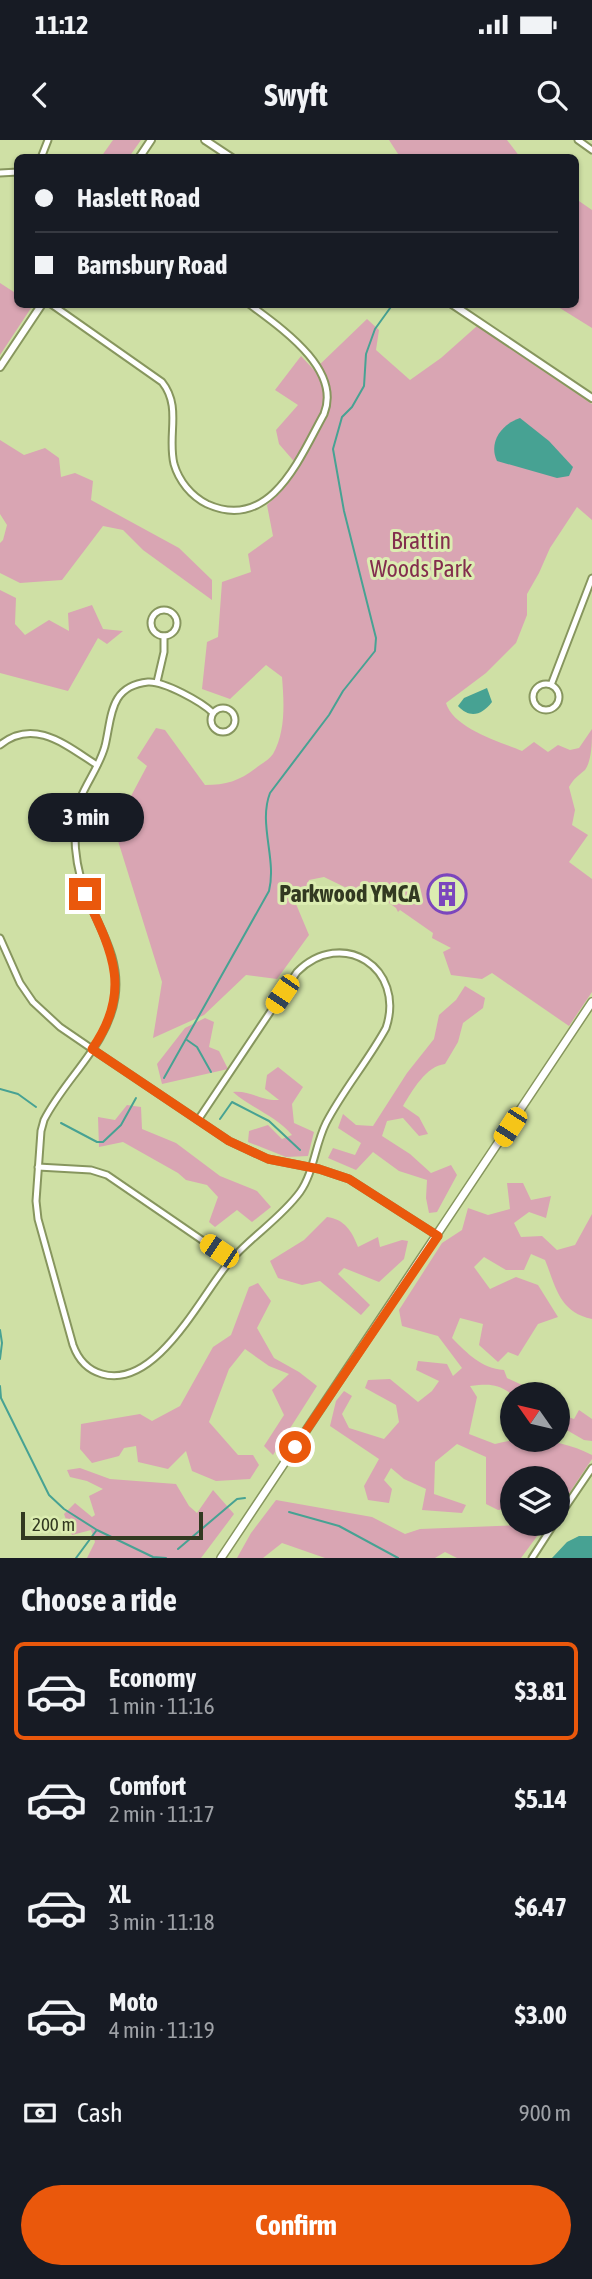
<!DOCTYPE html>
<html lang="en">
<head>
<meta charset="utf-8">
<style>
	:root { --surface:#171b24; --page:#20242c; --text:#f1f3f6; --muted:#9ea1a6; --line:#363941; --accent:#ea580c }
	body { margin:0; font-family:"Asap Condensed",sans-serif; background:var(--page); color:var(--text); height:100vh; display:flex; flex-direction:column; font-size:26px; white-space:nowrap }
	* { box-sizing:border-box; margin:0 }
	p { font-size:23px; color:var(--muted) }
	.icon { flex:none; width:38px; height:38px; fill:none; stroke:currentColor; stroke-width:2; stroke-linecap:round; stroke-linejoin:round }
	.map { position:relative; height:1418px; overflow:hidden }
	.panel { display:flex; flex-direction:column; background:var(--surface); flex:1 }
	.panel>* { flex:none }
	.top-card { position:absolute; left:14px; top:14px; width:565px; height:154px; border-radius:10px; box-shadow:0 2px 5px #0004; display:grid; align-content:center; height:154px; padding:0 21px; background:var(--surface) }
	.needle { width:46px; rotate:304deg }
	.controls { position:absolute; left:500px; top:1242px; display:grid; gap:14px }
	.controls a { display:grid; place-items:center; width:70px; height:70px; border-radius:50%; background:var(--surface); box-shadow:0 2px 5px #0004; font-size:35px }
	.scale { position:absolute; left:21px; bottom:18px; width:182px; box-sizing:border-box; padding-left:7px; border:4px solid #323921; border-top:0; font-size:19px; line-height:24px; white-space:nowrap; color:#323921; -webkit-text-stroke:5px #dcedb1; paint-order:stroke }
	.end { position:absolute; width:32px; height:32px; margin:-16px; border:9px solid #ea580c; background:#fff; box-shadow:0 0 0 4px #fff }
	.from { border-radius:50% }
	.bubble { position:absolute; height:49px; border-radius:24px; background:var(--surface); box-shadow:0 2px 5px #0004; font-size:23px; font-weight:700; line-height:49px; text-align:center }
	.car { position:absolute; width:21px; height:42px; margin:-21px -10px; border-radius:9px; box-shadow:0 0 5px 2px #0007; background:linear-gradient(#f5c518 24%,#345 0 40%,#f5c518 0 76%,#345 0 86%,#f5c518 0) }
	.top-card b { display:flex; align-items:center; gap:24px; height:66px; font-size:26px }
	.top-card b+b { border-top:2px solid var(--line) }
	.top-card i { width:18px; height:18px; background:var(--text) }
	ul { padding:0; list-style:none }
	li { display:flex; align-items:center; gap:21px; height:98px; margin:0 14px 10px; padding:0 7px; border:4px solid transparent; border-radius:10px }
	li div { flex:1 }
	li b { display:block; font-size:26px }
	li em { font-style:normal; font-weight:700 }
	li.selected { border-color:var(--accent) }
	li>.icon { width:63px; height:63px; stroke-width:1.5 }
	h2 { padding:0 21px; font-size:32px; line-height:84px }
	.pay { display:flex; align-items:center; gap:18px; height:77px; padding:0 21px; font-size:26px }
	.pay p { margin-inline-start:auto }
	.primary-button { display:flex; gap:14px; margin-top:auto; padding:14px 21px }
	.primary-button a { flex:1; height:80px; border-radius:42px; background:var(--accent); color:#fff; font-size:28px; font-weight:700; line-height:80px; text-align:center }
	.status { display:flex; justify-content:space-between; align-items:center; height:49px; padding:0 35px; background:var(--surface); direction:ltr }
	.status svg { height:19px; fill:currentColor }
	header { display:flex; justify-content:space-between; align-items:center; height:91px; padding:0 21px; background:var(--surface); font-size:32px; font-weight:700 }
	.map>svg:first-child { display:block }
</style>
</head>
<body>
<div class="status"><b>11:12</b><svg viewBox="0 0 49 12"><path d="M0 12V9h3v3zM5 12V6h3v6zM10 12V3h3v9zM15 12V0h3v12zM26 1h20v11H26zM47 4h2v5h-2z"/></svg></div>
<header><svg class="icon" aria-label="back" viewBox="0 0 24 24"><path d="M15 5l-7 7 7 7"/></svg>Swyft<svg class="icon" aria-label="search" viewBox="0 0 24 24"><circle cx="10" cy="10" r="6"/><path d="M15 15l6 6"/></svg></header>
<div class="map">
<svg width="592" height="1418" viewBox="0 0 592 1418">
	<rect width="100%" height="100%" fill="#cfe0a5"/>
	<g fill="#d9a5b3">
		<polygon points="113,0 141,0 129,17 101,17"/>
		<polygon points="389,0 507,0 520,17 400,17"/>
		<polygon points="576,59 592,70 592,188 555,165 576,164"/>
		<polygon points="0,143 17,154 18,164 33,165 0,215"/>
		<path d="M367,179L379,190L376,210L410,240L441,218L477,186L592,264V380L577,367L550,408L539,433L527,454V475L516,503L486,533L446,563C453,588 500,602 522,611L534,602L548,612L558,605L570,610L579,608L592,589C592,602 592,620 585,630C578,636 574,638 569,647L575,670L572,685L588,695L569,722L592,739V852L569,886L492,833L482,839L451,835L443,812L451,808L432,798L433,793L400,770L398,772L396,768L371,750L363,756L324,737L309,740L305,762L296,764L309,795L277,839L246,835L204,875L153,898L162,842L114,688L147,626L137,618L156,588L165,590L205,645C226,645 239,641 256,628C261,624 269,620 273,614C286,591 284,562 282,537L266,525L230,559L202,549L207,502L218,497L222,442L251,432L248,414L273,396L267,365L285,347L298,326L279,304L276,290L298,265L275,250L301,216L314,230Z"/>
		<polygon points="0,300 24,315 45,308 59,318 61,337 75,333 93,341 91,360 179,408 212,440 212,460 143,410 123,390 103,386 62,440 20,443 0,433 0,403 3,400 7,385 0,374"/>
		<polygon points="0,450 16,458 15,484 25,495 49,480 69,491 68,473 92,465 103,489 123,491 107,504 98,498 68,551 0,533"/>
		<path d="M465,846L485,858L483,868L463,883L458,902L445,924C426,926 412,951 403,966L419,977L428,994L419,996L403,978L387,981L382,996L410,1014L431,1033L451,1025L457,1035L437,1072L429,1073L426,1058L427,1040L399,1031L373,1012L356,1030L328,1018L333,1008L355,1015L361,1003L338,988L343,974L356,985L373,986L407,933L434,899L439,875L456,860Z"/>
		<polygon points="205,878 214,882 209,907 219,911 228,929 162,944 157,924 185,888"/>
		<path d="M278,927L303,947L292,964L294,983L314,992L308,1016L286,1017L248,1002L249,991L268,985L282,999L292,995C276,976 251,968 233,952C249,950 261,961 279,960L265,949L267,935Z"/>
		<polygon points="127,965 141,967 142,989 176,1003 220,1036 257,1051 271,1067 252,1082 237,1070 215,1087 209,1082 218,1057 207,1045 186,1040 178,1033 123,1002 99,1007 98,977 115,980"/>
		<path d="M507,1043H523L531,1060L551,1056L546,1078L529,1072L514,1083L521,1097L542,1096L557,1110L575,1105L592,1074V1179C559,1172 556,1147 545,1120L531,1114L524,1130H506L484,1117L474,1127L490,1149L516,1137L538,1145L558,1177L538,1184L518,1216L508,1212L498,1222L479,1205L483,1184L460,1178L452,1198C468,1214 481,1228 504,1230L507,1238L544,1255H513C497,1243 489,1244 470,1246L477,1257L469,1294L495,1304C524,1295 563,1300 592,1315V1319L560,1367L558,1339H513V1368L498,1370L486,1364V1317L457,1304L435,1322L434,1354L466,1365L462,1373L422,1370L426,1349L404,1339L391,1328L384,1340L392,1349L389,1363L368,1360L364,1346L379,1319L330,1286L336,1261L344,1251L352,1256L342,1274L349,1288L384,1299L399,1282L396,1265L365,1248L368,1240L390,1239L418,1262L432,1251L439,1241L416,1230L418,1221L447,1224L453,1236L462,1228L438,1196L402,1186L399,1170L442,1103L462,1090L468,1068L488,1075L510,1069Z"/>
		<path d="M327,1077C344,1079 352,1091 358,1107L378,1097L380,1107L402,1100L408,1101L404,1119L379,1142L344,1128L338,1134L370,1165L361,1175L320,1141L302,1145L278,1138L270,1121L304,1100Z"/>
		<polygon points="258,1143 271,1161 257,1188 274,1218 299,1232 317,1246 273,1315 264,1306 284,1275 272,1250 289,1234 269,1226 245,1209 229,1229 209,1282 238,1315 253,1315 259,1325 250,1339 216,1341 192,1331 186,1311 168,1329 138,1322 136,1306 124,1308 119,1316 92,1323 80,1309 81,1284 140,1274 152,1281 180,1266 213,1207 231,1195 249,1147"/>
		<polygon points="558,1268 562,1275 574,1279 579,1270 592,1279 592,1301 584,1300 558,1285"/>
		<polygon points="80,1328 110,1339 176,1344 189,1366 197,1373 213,1350 234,1374 201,1418 87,1418 95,1402 91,1390 72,1395 64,1374 75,1363 92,1377 95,1375 89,1356 103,1349 87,1341 70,1337 67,1330"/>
		<polygon points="276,1360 372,1377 405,1394 420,1389 546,1384 521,1418 457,1418 445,1412 435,1418 325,1418 282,1403 263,1418 237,1418 251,1393"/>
	</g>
	<g fill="#47a293">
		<path d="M520,278L549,301L573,327L569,336L557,338L497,321C488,302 502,284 520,278Z"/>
		<path d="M487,548L492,562C482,575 470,579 458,566L464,558Z"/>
		<polygon points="579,1396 592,1396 592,1418 552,1418 567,1402"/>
	</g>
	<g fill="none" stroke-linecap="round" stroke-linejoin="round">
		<g stroke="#47a293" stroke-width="2">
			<polyline points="187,900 197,907 211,932"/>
			<path d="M164,938L269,751C277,719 258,684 270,653L329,575L343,551L375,511L376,498L344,371L333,309L342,277L352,267L364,246L366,214L375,189L393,164"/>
			<polyline points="0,949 18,954 36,967"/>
			<polyline points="220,979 232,962 269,981 300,1010"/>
			<polyline points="61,983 97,1002 103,1002 121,985 136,958"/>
			<polyline points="0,1190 2,1203 0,1219"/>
			<polyline points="0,1246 1,1258 49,1355 64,1369 97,1390 153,1417 166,1418"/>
			<polyline points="289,1372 339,1386 398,1418"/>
			<polyline points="178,1409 237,1359 245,1358"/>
			<polyline points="76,1418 96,1391"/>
		</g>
		<g stroke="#87965e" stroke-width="9">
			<g id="minor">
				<polyline points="578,0 592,10"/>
				<polyline points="41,18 48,0"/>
				<polyline points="0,33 18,32"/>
				<path d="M51,164L162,242C182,267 167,295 174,324C179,341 191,356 207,364C271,393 300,317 324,274C342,229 281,188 249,164"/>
				<circle cx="164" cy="483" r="13"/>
				<polyline points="157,542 164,512 164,496"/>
				<circle cx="546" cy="557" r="13"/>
				<polyline points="551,545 592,438"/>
				<circle cx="223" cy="580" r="12"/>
				<path d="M0,605C34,577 67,606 97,625"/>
				<polyline points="0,798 20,843 33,862 60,887 98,913 229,1001 268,1019 319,1029 349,1039 438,1096"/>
				<path d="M198,980L297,832C342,787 406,828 386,888C368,921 343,950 326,983C315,1005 314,1032 300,1052C281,1078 252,1096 231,1120C202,1153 157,1250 102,1234C88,1230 78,1219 73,1205L38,1079L36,1061L41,991L44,980C65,938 108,905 115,857C121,817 98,787 85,752C77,730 74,707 75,684C76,652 97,635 105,606C112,577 109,546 148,542C164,541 202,562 213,573"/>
				<polyline points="38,1027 91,1030 107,1035 231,1120"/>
				<polyline points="558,1378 592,1328"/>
				<polyline points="532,1418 554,1384"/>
			</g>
		</g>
		<g stroke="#87965e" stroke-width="10">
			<g id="tertiary">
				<polyline points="205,0 232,18"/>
				<polyline points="139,18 151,0"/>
				<polyline points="452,164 592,258"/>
				<polyline points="0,227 42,164"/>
			</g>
		</g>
		<g stroke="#87965e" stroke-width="10">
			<polyline id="secondary" points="221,1418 592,862"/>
		</g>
		<use href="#minor" stroke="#fff" stroke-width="5"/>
		<use href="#tertiary" stroke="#fff" stroke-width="6"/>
		<use href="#secondary" stroke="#fff" stroke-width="7"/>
	</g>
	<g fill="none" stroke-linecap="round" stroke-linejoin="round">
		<path stroke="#ea580c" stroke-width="9" d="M85,754C112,811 133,851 92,909L229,1001L268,1019L319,1029L349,1039L438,1096L295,1307"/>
	</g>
	<defs>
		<g id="building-ring" transform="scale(2.0125)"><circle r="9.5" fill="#dcedb1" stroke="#7b46bd" stroke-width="1.5"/><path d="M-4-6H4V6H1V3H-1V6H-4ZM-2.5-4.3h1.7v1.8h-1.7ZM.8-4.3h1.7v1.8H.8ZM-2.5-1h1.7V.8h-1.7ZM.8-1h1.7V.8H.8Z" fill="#7b46bd"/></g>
	</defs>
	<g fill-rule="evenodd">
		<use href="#building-ring" x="447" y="754"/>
	</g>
	<g text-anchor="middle" stroke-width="6" stroke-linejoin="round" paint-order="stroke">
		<g font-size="24" fill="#832e4d" stroke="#dcedb1">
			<text x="421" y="409">Brattin<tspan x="421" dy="28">Woods Park</tspan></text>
		</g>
		<g font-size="24" font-weight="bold" fill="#323921" stroke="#dcedb1" text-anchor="end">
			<text x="420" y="762">Parkwood YMCA</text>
		</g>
	</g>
</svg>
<div class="controls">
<a><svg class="needle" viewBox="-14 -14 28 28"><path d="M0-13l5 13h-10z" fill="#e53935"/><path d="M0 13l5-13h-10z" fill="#9ea1a6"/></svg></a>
<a><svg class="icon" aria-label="layers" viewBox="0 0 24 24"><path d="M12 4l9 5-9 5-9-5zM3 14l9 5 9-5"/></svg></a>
</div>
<div class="scale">200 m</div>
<i class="end from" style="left:295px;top:1307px"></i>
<i class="end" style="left:85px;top:754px"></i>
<div class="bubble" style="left:28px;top:653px;width:116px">3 min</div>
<i class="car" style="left:282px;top:854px;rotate:214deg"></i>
<i class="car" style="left:510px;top:987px;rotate:213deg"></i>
<i class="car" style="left:219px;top:1111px;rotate:304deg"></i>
<div class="top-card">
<b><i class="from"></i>Haslett Road</b>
<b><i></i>Barnsbury Road</b>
</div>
</div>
<section class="panel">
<h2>Choose a ride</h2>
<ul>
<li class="selected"><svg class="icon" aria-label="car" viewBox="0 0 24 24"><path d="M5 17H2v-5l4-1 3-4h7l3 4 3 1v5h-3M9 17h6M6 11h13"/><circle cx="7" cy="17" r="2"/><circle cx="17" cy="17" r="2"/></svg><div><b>Economy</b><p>1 min · 11:16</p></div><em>$3.81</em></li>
<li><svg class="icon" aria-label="car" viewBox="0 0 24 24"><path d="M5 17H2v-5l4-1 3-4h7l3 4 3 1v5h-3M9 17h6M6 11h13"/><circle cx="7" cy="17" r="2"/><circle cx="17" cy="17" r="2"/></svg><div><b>Comfort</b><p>2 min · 11:17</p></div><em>$5.14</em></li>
<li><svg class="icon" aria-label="car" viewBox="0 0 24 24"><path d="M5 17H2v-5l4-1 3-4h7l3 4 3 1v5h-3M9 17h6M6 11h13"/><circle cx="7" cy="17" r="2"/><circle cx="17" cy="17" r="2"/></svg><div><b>XL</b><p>3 min · 11:18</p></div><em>$6.47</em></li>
<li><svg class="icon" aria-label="car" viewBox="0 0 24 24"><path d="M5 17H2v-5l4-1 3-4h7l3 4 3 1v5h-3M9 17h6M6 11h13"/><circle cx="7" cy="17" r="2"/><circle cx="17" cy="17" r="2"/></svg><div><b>Moto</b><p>4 min · 11:19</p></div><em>$3.00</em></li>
</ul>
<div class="pay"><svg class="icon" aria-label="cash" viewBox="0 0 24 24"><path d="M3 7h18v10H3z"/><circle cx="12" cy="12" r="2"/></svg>Cash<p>900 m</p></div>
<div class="primary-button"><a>Confirm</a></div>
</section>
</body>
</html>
